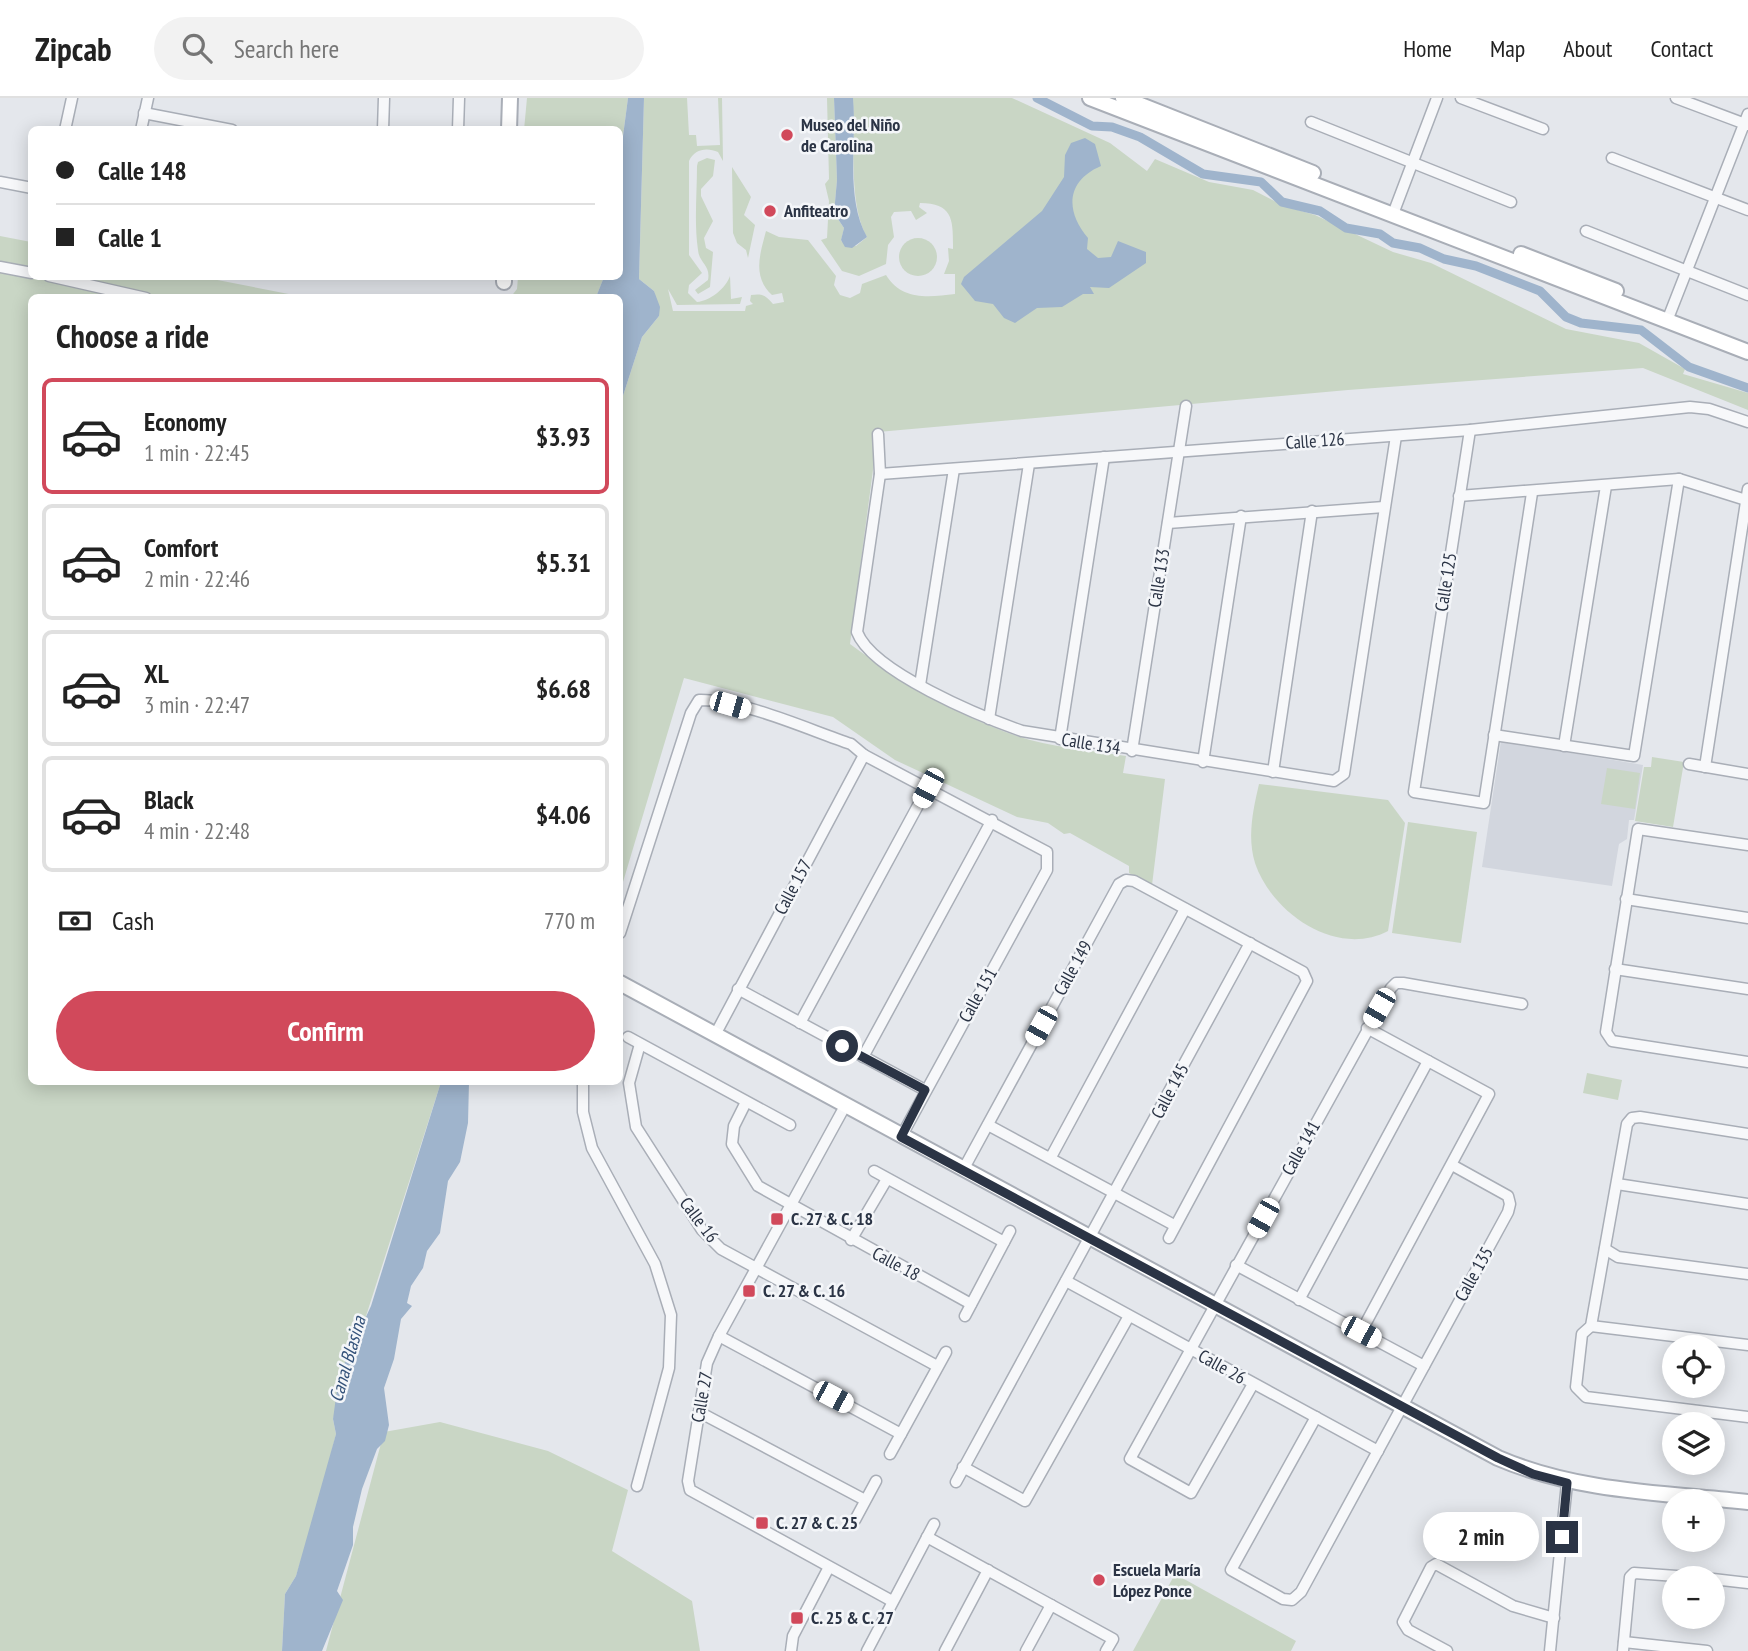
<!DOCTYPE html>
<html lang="en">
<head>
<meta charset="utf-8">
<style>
	:root { --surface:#fff; --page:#f2f2f2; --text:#222; --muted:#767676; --line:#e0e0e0; --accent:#d1495b }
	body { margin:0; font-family:"PT Sans Narrow",sans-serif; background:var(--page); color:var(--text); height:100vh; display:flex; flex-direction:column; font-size:26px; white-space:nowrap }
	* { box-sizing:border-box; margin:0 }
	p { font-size:23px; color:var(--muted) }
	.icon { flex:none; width:38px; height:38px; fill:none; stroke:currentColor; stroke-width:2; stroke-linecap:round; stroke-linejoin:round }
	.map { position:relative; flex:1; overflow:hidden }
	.side { position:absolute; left:28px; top:196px; width:595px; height:791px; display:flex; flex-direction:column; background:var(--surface); border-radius:10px; box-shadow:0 4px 18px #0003 }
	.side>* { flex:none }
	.guide { position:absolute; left:28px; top:28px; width:595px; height:154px; border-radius:10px; box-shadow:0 4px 18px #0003; display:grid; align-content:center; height:154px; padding:0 28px; background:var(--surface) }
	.controls { position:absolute; left:1662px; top:1237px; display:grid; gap:14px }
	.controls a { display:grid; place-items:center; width:63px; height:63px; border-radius:50%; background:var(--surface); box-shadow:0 4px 18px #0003; font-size:35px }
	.end { position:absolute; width:32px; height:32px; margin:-16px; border:9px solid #2b3445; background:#fff; box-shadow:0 0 0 4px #fff }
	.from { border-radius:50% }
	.bubble { position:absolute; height:49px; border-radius:24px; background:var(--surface); box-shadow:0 4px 18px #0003; font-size:23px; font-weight:700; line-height:49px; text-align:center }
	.car { position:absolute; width:21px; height:42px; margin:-21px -10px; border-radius:9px; box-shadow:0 0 5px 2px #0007; background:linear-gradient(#fff 24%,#345 0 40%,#fff 0 76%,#345 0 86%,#fff 0) }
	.guide b { display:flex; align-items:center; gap:24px; height:66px; font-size:26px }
	.guide b+b { border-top:2px solid var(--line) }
	.guide i { width:18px; height:18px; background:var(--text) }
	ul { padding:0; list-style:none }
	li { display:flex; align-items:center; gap:21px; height:116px; margin:0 14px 10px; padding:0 14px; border:4px solid var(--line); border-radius:10px }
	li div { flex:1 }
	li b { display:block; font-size:26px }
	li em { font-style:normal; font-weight:700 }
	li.on { border-color:var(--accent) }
	li>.icon { width:63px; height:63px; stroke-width:1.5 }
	h2 { padding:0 28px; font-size:32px; line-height:84px }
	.pay { display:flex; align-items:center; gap:18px; height:77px; padding:0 28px; font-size:26px }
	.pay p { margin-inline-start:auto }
	.primary-button { display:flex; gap:14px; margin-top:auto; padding:14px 28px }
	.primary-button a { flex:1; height:80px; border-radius:42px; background:var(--accent); color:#fff; font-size:28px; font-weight:700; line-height:80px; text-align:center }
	header { display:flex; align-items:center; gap:42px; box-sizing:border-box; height:98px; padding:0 35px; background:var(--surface); border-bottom:2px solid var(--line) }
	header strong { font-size:33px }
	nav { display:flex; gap:38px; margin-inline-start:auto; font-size:24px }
	.search { width:490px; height:63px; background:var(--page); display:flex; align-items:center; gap:18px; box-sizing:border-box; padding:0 24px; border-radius:38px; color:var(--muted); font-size:26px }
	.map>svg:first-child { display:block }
</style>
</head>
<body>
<header>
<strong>Zipcab</strong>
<div class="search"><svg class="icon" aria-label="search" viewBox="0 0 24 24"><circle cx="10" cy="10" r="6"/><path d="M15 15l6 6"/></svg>Search here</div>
<nav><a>Home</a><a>Map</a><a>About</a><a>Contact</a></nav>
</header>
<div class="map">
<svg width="1748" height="1553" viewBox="0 0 1748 1553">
	<rect width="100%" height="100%" fill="#e4e7ec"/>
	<polygon fill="#d2d6de" points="1501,643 1643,667 1634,722 1629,722 1627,741 1619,746 1612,788 1482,769"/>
	<g fill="#c9d6c5">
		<polygon points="527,0 628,0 620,61 620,32 524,32"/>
		<path d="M644,0H687L689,37H696L697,48L720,47L718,0H722L723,63L718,54C707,49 694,51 689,63V157L702,175L689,187L688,195L697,204C710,203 726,190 730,178L731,201L742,199L740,206L677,207L668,191L673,213H745L746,208L753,206L750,203L751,197C763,195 766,198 773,206L784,204L782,195L772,197C752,179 760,156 766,133L779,139L808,142L836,178L834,187L840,197L850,200L860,195L862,186L886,177C902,203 929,199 955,196V176H944L949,163L948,150L953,151C953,123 954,105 920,105L919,109L927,115L916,122L911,113L894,114L891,119L894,139L888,147L886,166L859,178L842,173L821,142L827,140L829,103L825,86L829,81L827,0H834L837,82L834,115L844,130L841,143L856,148L867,139C848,107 855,40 853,0H1012L1110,45L1147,73L1155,61L1209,84L1253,92L1284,108L1315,117L1393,154L1431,165L1566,231L1639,245L1685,271L1683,276L1748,295V312L1643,270L1348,292L878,334L850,546C901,583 954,616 1014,637C1049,649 1089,652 1126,658L1123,675L1165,681L1152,787L1129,775V768L1070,735L1064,736L1048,725L1017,719L895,662L833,619L684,580L620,794V307L642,239L659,218L654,193L639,181Z"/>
		<path d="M707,60L715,62L713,78L701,91V98L713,123L704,140L706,150L713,154L710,189L698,196L695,192L708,182C711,167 699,165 698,152C694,125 697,95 697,68L698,64Z"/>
		<polygon points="732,69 751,99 744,117 755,127 748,160 746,152 737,145 733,135"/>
		<polygon points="0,138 31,144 32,178 202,179 304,199 335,199 32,200 32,984 441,984 333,1321 336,1336 316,1416 296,1478 285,1496 282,1553 0,1553"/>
		<circle cx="918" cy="159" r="19"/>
		<polygon points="518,179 604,179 596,199 510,200 517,191"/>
		<polygon points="1652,659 1684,664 1673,729 1635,723 1644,669 1651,669"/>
		<polygon points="1607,670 1640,675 1635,711 1601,706"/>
		<path d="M1259,686L1388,702L1405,725L1388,833C1337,860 1272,816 1255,765C1247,739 1253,712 1259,686Z"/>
		<polygon points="1408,724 1477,734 1461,845 1392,835"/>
		<polygon points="1587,975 1622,982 1618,1002 1583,995"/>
		<polygon points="440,1324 548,1353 628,1392 612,1453 692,1503 700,1553 326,1553 384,1334"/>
		<polygon points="1175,1476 1296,1543 1291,1553 1133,1553"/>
	</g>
	<g fill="#9fb4cc">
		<polygon points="628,0 644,0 639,181 654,193 660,209 659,218 642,239 620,307 620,200 596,199 604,179 620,178 620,61"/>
		<path d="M834,0H853C857,45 845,99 867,139L852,150L845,149L841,142L844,130L834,115L837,82Z"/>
		<path d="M1085,40L1095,46L1101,68C1066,83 1065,113 1088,140L1087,151L1098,160L1111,159L1118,143L1146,154V165L1109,190L1090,189L1094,196H1083L1062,209L1037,210L1015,225L1004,220L993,206L975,203L961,186L964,179L1042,113L1064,79L1065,57L1071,45Z"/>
		<polygon points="441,984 469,984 468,1025 460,1064 448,1083 440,1135 427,1153 423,1170 411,1188 407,1205 412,1208 401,1221 394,1261 384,1290 389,1327 385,1343 377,1351 362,1391 353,1429 353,1447 337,1493 343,1502 322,1553 282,1553 285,1496 296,1478 336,1336 333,1321 339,1277 371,1208"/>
	</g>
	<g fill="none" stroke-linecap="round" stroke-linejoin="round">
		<polyline stroke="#9fb4cc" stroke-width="9" points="1037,0 1092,28 1112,29 1140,39 1203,76 1261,84 1282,104 1320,113 1346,130 1380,136 1393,145 1420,150 1444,161 1476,168 1540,193 1566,219 1581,225 1641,232 1689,269 1748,290"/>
		<g stroke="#a9aeb7" stroke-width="13">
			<g id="street">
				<polyline points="1461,0 1543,31"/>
				<polyline points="1676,0 1748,27"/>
				<polyline points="144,15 232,32"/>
				<polyline points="1311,24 1511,104"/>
				<polyline points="65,32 72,0"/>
				<polyline points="141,32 148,0"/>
				<polyline points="383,32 384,0"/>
				<polyline points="458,32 459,0"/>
				<polyline points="1612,60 1748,112"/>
				<polyline points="0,84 32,90"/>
				<polyline points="1393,116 1437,0"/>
				<polyline points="1586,133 1748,197"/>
				<polyline points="0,169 32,175"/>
				<polyline points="49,178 146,200"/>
				<polyline points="1667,223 1748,16"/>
				<polyline points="1470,332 1414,694 1484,705 1532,395"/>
				<path d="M878,336L880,376L857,534C872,574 982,619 1022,633L1334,683L1344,676L1396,338"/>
				<polyline points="880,376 1470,332 1690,309 1709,311 1748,324"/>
				<polyline points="1459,398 1679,381 1746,402"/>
				<polyline points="1168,425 1384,409"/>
				<polyline points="920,587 954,371"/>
				<polyline points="989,621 1029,366"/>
				<polyline points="1494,637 1634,658 1679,381"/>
				<polyline points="1060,641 1104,359"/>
				<polyline points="1564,648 1606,388"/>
				<polyline points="1132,653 1186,308"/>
				<polyline points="1203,664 1241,418"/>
				<polyline points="1689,666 1748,676"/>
				<polyline points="1705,669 1748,391"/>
				<polyline points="1273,674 1312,413"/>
				<polyline points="1748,747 1638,731 1606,934 1612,943 1748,964"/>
				<polyline points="1626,801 1748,820"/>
				<path d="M620,835L691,615L699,602C741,601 809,632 851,646L864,657L1047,754V772L901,1039"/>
				<polyline points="1615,871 1748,891"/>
				<polyline points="738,891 925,992"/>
				<polyline points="800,925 928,689"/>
				<polyline points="715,937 864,657"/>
				<polyline points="628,939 790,1027"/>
				<polyline points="640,946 629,985 636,1029 702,1132 721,1151 937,1268"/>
				<polyline points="863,959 992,722"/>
				<polyline points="583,984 583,1014 592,1050 655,1166 671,1217 669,1270 637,1388"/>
				<polyline points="746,1004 734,1028 732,1046 758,1088 971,1206"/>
				<polyline points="845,1008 719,1238 707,1265 688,1383 690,1392 892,1503"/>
				<polyline points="988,1027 1174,1127"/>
				<polyline points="1748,1036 1640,1019 1632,1020 1627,1026 1591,1228 1582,1236 1576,1289 1586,1299 1748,1319"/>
				<polyline points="1051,1059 1185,811"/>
				<polyline points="963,1072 1119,786 1126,782 1134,783 1303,874 1307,883 1169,1140"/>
				<polyline points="874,1073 1004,1144"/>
				<polyline points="1617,1086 1748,1106"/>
				<polyline points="851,1142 887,1081"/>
				<polyline points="1605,1151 1618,1159 1748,1176"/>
				<polyline points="1236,1167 1424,1268"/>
				<polyline points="1066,1183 1378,1353"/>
				<polyline points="1299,1202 1428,963"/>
				<polyline points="965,1218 1010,1133"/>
				<polyline points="1591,1228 1748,1247"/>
				<polyline points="1361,1234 1489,996 1367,930"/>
				<polyline points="719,1238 901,1336"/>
				<polyline points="1253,1286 1191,1395 1130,1361 1391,890 1396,885 1403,885 1522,906"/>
				<polyline points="699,1314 865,1402"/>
				<polyline points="1316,1319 1231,1472 1283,1501 1292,1502 1301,1494 1508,1114 1510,1106 1508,1098 1452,1067"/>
				<polyline points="890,1356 946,1254"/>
				<polyline points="963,1369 1025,1403 1129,1218"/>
				<polyline points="956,1384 1250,845"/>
				<polyline points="855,1422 876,1383"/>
				<polyline points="927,1439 1113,1541 1106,1553"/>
				<polyline points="1713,1481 1748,1485"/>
				<polyline points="1624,1544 1707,1553"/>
				<polyline points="791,1553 793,1538 829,1469"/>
				<polyline points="867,1553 934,1426"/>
				<polyline points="945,1553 988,1472"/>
				<polyline points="1026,1553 1051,1507"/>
				<polyline points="1447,1553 1408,1532 1403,1524 1431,1469 1436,1466 1513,1508 1554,1520"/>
				<polyline points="1550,1553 1567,1385"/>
				<polyline points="1623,1553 1630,1479 1634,1475 1705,1480"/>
			</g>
		</g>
		<g stroke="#a9aeb7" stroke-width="18">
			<g id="secondary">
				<polyline points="1090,0 1748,254"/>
				<polyline points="1123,0 1313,75"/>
				<polyline points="509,32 510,0"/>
				<polyline points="1521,156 1616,193"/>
				<polyline points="504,184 504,178"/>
				<path d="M620,885L1498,1360C1577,1394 1664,1395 1748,1404"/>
			</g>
		</g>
		<use href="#street" stroke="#f7f8fa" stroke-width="10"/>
		<use href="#secondary" stroke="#fff" stroke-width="14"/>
	</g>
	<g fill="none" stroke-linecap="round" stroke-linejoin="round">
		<polyline stroke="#2b3445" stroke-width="9" points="842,948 925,992 901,1039 1498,1360 1533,1376 1567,1385 1562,1439"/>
	</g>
	<g fill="#d1495b" stroke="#f4f6f9" stroke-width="2.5">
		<circle cx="787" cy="37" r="7"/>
		<circle cx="770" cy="113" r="7"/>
		<rect x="770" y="1114" width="14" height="14" rx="3.5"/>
		<rect x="742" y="1186" width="14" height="14" rx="3.5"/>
		<rect x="755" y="1418" width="14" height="14" rx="3.5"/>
		<circle cx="1099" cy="1482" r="7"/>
		<rect x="790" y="1513" width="14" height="14" rx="3.5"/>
	</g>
	<g text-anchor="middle" stroke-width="5" stroke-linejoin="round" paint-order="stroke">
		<g font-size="18" font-weight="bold" fill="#2b3445" stroke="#f4f6f9" text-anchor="start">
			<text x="801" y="33">Museo del Niño<tspan x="801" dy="21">de Carolina</tspan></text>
			<text x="784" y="119">Anfiteatro</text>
			<text x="791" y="1127">C. 27 &amp; C. 18</text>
			<text x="763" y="1199">C. 27 &amp; C. 16</text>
			<text x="776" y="1431">C. 27 &amp; C. 25</text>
			<text x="1113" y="1478">Escuela María<tspan x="1113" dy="21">López Ponce</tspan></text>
			<text x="811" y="1526">C. 25 &amp; C. 27</text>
		</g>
		<g font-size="18" fill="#2b3445" stroke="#f4f6f9">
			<text transform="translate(1315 343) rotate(-4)" y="6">Calle 126</text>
			<text transform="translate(1159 480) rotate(-81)" y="6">Calle 133</text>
			<text transform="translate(1446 484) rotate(-81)" y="6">Calle 125</text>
			<text transform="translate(1091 646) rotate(9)" y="6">Calle 134</text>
			<text transform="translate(793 789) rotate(-62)" y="6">Calle 157</text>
			<text transform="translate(1073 870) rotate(-61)" y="6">Calle 149</text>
			<text transform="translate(978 897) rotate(-61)" y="6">Calle 151</text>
			<text transform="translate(1170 993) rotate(-62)" y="6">Calle 145</text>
			<text transform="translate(1301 1050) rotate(-61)" y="6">Calle 141</text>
			<text transform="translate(699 1122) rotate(53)" y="6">Calle 16</text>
			<text transform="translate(896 1166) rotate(28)" y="6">Calle 18</text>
			<text transform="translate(1474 1176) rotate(-61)" y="6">Calle 135</text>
			<text transform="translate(1222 1269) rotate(29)" y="6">Calle 26</text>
			<text transform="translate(702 1299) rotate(-80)" y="6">Calle 27</text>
		</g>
		<g font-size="19" font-style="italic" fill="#34527a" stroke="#f4f6f9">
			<text transform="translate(347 1261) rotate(-74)" y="7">Canal Blasina</text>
		</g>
	</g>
</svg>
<div class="controls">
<a><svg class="icon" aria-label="locate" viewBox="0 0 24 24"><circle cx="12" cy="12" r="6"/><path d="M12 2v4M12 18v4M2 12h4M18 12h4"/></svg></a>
<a><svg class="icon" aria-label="layers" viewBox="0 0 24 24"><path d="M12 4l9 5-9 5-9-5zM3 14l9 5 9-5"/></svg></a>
<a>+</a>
<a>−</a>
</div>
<i class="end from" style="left:842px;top:948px"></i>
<i class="end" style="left:1562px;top:1439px"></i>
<div class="bubble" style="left:1423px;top:1414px;width:116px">2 min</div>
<i class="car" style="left:730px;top:607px;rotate:106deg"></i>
<i class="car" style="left:928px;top:690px;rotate:208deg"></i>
<i class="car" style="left:1379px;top:910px;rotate:210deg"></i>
<i class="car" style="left:1041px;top:928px;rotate:209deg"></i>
<i class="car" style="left:1263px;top:1120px;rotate:209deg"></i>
<i class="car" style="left:1361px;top:1234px;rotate:118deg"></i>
<i class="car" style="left:833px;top:1299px;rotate:118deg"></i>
<div class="guide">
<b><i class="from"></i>Calle 148</b>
<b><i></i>Calle 1</b>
</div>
<section class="side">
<h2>Choose a ride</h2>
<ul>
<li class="on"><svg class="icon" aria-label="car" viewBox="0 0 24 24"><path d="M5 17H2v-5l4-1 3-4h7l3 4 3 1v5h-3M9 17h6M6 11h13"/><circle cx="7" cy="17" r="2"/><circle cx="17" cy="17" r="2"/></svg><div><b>Economy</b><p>1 min · 22:45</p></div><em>$3.93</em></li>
<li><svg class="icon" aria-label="car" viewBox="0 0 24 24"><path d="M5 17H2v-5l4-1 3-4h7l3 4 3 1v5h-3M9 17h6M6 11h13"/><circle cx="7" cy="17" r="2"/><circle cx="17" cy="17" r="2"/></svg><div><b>Comfort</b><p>2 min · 22:46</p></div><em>$5.31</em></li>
<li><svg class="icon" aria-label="car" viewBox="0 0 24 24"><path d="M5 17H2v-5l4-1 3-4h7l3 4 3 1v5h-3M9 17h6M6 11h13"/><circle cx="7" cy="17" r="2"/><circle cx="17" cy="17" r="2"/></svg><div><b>XL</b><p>3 min · 22:47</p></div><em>$6.68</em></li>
<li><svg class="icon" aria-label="car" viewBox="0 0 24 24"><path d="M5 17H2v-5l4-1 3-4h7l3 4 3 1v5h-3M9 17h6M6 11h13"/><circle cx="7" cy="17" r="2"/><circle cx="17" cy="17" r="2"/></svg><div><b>Black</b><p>4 min · 22:48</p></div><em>$4.06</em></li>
</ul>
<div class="pay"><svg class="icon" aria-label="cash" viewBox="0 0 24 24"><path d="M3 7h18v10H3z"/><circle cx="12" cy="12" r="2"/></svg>Cash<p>770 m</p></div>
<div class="primary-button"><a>Confirm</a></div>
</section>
</div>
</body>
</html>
